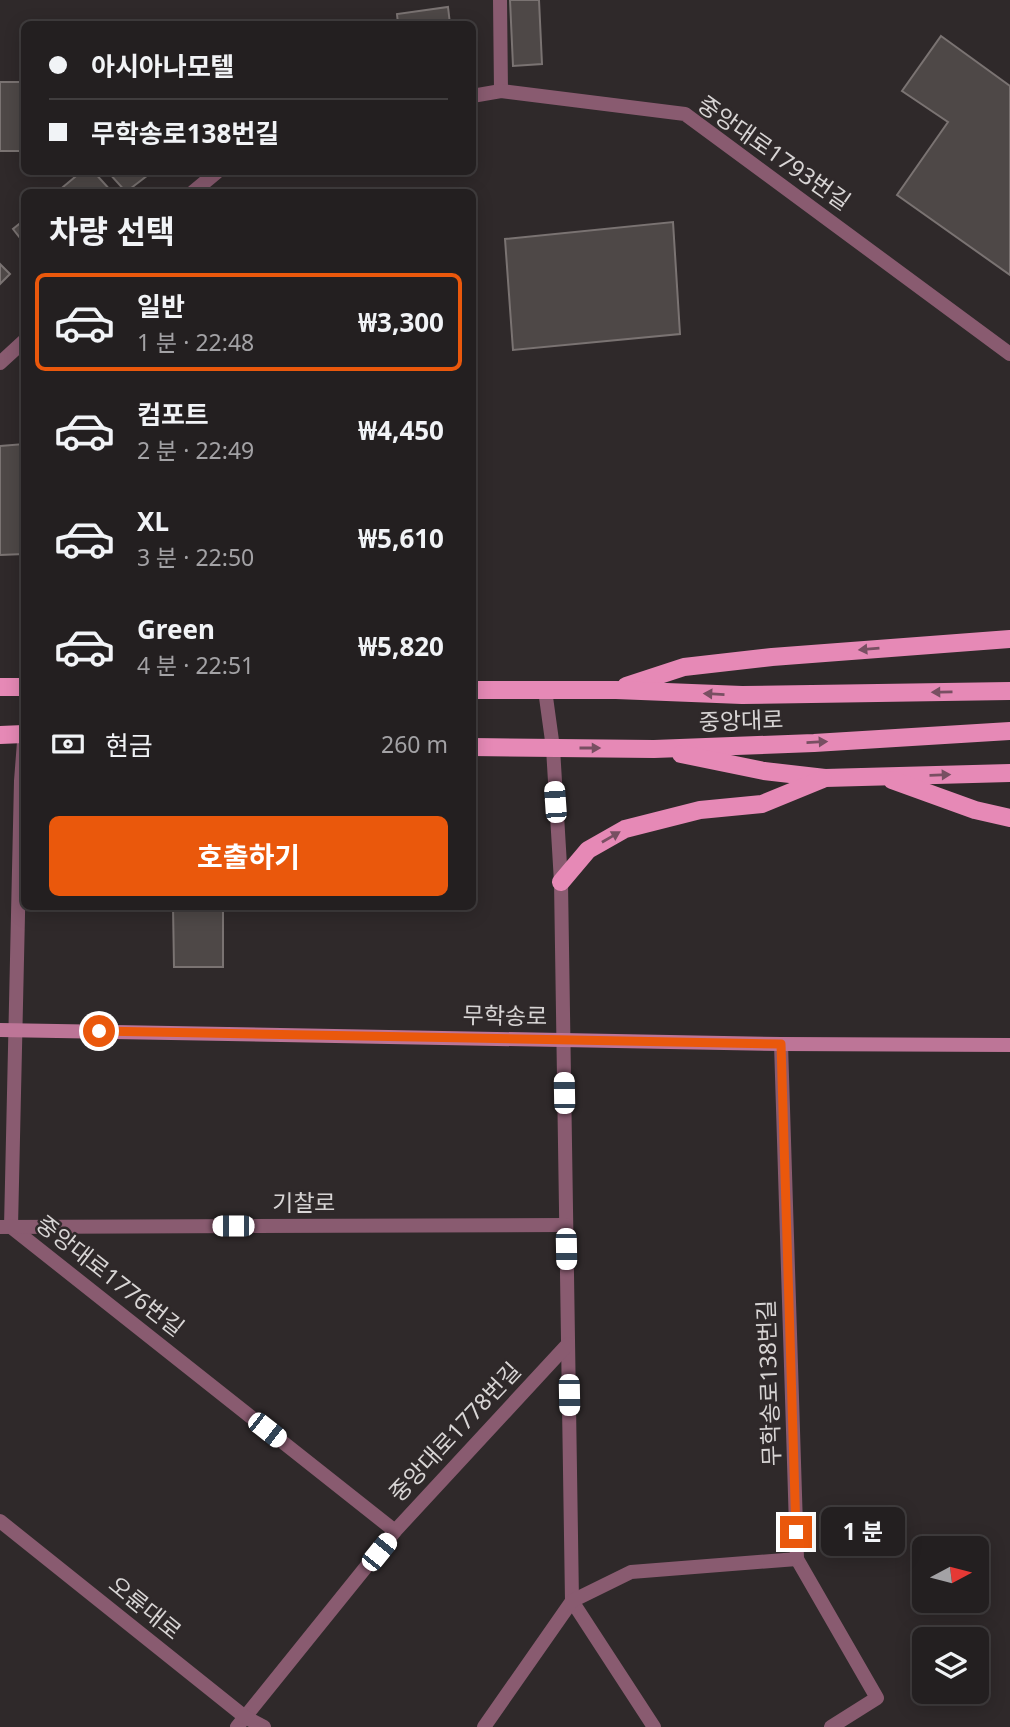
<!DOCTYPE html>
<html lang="ko">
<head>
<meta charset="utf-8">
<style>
	:root { --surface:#231f20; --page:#2f2c2d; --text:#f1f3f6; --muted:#a3a2a5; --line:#403d3e; --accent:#ea580c }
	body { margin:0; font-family:"Noto Sans","Noto Sans KR",sans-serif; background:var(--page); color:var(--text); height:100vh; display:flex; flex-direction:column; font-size:26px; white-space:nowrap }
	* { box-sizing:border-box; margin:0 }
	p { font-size:23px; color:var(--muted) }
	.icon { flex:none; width:38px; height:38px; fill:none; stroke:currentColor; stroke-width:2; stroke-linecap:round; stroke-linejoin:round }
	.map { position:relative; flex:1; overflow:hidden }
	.details { position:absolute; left:21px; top:189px; width:455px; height:721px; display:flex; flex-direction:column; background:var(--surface); border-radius:10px; box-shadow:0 4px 18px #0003,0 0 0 2px var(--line) }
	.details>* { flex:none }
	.top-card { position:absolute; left:21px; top:21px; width:455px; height:154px; border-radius:10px; box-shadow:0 4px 18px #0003,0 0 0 2px var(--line); display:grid; align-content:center; height:154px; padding:0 28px; background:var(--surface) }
	.needle { width:46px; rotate:83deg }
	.tools { position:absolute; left:912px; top:1536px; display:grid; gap:14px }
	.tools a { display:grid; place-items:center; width:77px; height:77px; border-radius:10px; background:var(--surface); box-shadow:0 4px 18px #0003,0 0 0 2px var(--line); font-size:35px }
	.end { position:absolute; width:32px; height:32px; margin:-16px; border:9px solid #ea580c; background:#fff; box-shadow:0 0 0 4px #fff }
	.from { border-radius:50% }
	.bubble { position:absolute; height:49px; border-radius:10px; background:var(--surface); box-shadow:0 4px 18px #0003,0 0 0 2px var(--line); font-size:23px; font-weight:700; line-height:49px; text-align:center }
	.car { position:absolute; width:21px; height:42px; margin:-21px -10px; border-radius:9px; box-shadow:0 0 5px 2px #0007; background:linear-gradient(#fff 24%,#345 0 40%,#fff 0 76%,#345 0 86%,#fff 0) }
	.top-card b { display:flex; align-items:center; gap:24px; height:66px; font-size:26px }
	.top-card b+b { border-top:2px solid var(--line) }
	.top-card i { width:18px; height:18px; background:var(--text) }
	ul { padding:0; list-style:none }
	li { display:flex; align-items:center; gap:21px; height:98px; margin:0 14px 10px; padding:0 14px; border:4px solid transparent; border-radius:10px }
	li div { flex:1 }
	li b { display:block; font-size:26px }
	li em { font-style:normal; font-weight:700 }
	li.current { border-color:var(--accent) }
	li>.icon { width:63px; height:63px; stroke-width:1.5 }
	h2 { padding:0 28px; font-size:32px; line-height:84px }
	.pay { display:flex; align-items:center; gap:18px; height:77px; padding:0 28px; font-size:26px }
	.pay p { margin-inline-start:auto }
	.action { display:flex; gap:14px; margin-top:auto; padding:14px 28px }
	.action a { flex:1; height:80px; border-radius:10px; background:var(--accent); color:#fff; font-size:28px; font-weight:700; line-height:80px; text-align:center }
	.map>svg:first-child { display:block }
</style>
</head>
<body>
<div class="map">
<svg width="1010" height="1727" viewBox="0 0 1010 1727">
	<rect width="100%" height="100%" fill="#2f292a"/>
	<g fill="#4e4847" stroke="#7a7372" stroke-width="2">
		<polygon points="510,0 539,0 542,64 513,66"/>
		<polygon points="448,7 450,24 398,24 397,14"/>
		<rect x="103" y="21" width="91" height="3"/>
		<polygon points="941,36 1010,86 1010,275 897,195 948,122 902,91"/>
		<rect x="0" y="82" width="24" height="69"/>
		<polygon points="81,172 94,172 112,192 57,192"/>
		<polygon points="108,172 152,172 126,192"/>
		<polygon points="24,220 24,243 13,229"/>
		<polygon points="673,222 680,334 513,350 505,239"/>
		<polygon points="0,264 10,274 0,284"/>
		<polygon points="24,444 24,554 0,555 0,446"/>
		<polygon points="173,906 223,906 223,967 174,967"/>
	</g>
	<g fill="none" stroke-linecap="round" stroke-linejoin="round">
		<g stroke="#895b70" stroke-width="14">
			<polyline points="500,0 501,91"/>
			<polyline points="472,96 501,91 685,114 1010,354"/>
			<polyline points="193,192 217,172"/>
			<polyline points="0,363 24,341"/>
			<polyline points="545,690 553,748 561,882 572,1601 654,1727"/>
			<polyline points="24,742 21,781 11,1227 395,1531"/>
			<polyline points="781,1044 797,1559 877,1698 831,1727"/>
			<polyline points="0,1227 566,1225"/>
			<polyline points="237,1727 395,1531 568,1344"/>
			<polyline points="484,1727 572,1601 631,1572 797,1559"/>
		</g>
		<polyline stroke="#895b70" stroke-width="14" points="0,1521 245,1717 264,1727"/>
		<polyline stroke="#bd7597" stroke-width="14" points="0,1030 781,1044 1010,1045"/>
		<g stroke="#e689b6" stroke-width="18">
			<polyline points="626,686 684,667 772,657 1010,639"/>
			<polyline points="0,687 24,687"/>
			<polyline points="472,690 616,690 742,695 1010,691"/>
			<polyline points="0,735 24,734"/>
			<polyline points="472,747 654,749 814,743 1010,731"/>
			<polyline points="681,754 764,771 825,778 1010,773"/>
			<polyline points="892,780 975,810 1010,818"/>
			<polyline points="561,882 588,850 625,829 700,810 762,804 823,779"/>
		</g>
	</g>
	<defs><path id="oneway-solid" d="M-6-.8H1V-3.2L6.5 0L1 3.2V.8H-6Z" transform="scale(1.75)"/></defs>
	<g fill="#784f62">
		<use href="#oneway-solid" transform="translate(869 649) rotate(175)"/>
		<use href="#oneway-solid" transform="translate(942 692) rotate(179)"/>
		<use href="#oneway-solid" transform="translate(714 694) rotate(-177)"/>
		<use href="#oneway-solid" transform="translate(817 742) rotate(-3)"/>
		<use href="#oneway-solid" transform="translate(590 748)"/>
		<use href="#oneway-solid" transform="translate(940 775) rotate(-2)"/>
		<use href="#oneway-solid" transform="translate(611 837) rotate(-30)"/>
	</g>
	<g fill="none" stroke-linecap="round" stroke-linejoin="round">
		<polyline stroke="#ea580c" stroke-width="9" points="99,1031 781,1044 796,1532"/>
	</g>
	<g text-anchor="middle" stroke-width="5" stroke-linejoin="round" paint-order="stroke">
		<g font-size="23" fill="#d8d5d5" stroke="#2f292a">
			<text transform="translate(774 153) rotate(35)" y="8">중앙대로1793번길</text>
			<text transform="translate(741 721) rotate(-2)" y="8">중앙대로</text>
			<text transform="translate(505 1016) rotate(1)" y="8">무학송로</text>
			<text x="304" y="1211">기찰로</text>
			<text transform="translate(110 1276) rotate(38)" y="8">중앙대로1776번길</text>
			<text transform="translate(769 1383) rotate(-92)" y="8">무학송로138번길</text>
			<text transform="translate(455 1432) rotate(-47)" y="8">중앙대로1778번길</text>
			<text transform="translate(145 1608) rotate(39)" y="8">오륜대로</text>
		</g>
	</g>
</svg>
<div class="tools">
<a><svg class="needle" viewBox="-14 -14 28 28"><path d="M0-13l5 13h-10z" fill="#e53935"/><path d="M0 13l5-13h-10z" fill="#a3a2a5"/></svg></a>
<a><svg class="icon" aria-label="layers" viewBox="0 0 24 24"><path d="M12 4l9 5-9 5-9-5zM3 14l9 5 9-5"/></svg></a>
</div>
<i class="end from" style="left:99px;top:1031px"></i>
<i class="end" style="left:796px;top:1532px"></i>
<div class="bubble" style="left:821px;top:1507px;width:84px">1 분</div>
<i class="car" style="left:555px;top:802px;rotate:356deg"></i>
<i class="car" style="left:564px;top:1093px;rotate:359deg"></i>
<i class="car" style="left:233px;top:1226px;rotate:270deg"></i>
<i class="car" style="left:566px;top:1249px;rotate:179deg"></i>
<i class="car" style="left:569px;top:1395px;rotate:179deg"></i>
<i class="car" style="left:267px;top:1430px;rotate:128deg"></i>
<i class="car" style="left:379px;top:1552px;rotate:39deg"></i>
<div class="top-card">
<b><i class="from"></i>아시아나모텔</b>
<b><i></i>무학송로138번길</b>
</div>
<section class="details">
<h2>차량 선택</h2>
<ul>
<li class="current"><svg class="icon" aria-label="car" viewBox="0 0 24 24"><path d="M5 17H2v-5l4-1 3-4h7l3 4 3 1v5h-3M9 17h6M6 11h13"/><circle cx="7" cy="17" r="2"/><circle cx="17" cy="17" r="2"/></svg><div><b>일반</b><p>1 분 · 22:48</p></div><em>₩3,300</em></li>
<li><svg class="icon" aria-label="car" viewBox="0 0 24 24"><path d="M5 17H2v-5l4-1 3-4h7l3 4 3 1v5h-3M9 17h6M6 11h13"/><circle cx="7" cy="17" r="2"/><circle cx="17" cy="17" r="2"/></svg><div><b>컴포트</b><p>2 분 · 22:49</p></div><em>₩4,450</em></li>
<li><svg class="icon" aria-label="car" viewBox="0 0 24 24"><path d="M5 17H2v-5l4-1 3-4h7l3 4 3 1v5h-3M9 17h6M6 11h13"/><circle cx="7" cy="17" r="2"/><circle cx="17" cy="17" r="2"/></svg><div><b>XL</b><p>3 분 · 22:50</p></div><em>₩5,610</em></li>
<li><svg class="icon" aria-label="car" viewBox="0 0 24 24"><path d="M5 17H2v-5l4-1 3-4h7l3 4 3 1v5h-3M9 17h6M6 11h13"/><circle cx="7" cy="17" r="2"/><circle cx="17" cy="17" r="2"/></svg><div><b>Green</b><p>4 분 · 22:51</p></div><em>₩5,820</em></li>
</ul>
<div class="pay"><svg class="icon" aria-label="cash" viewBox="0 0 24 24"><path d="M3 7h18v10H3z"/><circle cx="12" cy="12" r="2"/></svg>현금<p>260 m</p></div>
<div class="action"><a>호출하기</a></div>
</section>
</div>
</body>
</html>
